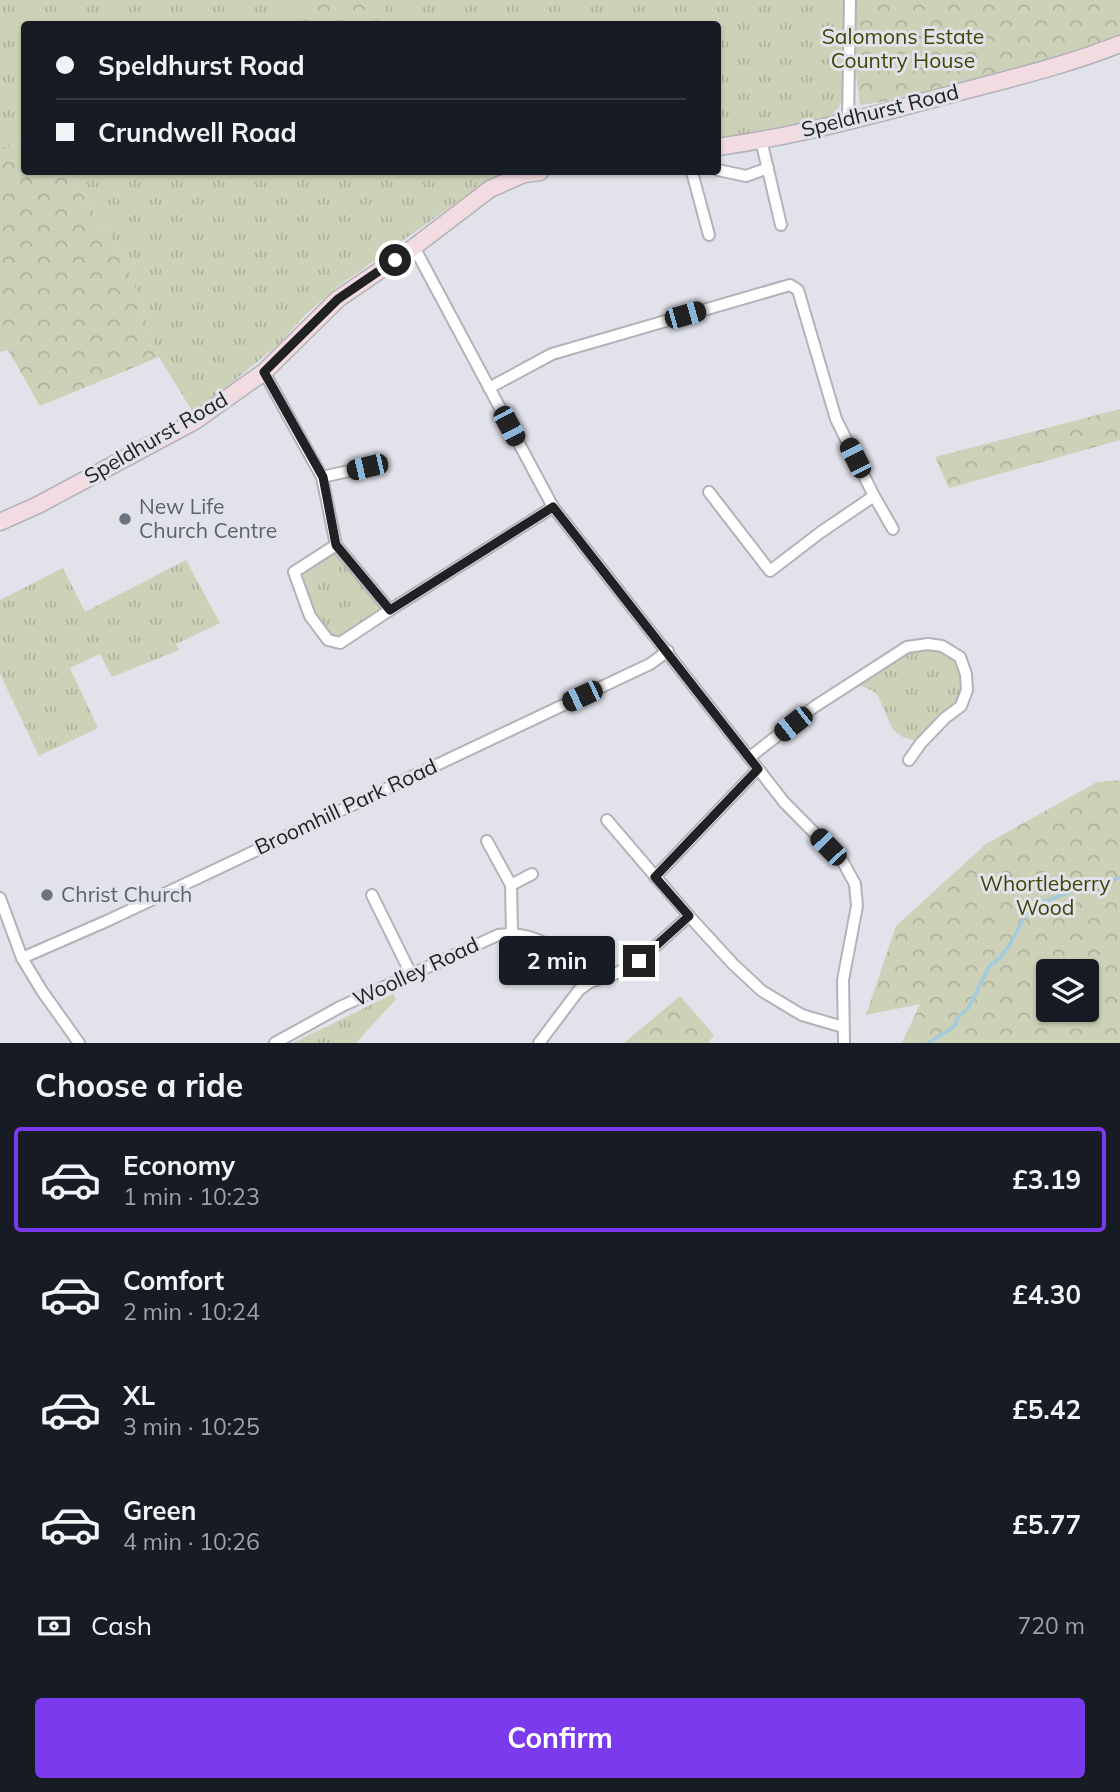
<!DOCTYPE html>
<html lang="en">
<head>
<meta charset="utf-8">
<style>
	:root { --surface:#171b24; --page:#242831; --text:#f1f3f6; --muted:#9ea1a6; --line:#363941; --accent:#7c3aed }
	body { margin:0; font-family:Mulish,sans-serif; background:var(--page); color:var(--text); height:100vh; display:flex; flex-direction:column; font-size:26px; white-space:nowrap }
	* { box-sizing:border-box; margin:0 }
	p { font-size:23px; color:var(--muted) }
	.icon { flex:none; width:38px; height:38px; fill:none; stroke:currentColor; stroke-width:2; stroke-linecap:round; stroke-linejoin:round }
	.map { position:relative; height:1043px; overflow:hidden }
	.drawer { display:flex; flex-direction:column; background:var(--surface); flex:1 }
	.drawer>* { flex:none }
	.hud { position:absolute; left:21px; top:21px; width:700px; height:154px; border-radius:7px; box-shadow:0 2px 5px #0004; display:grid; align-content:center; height:154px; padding:0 35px; background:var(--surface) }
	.fabs { position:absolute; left:1036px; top:959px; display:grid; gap:14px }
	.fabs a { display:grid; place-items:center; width:63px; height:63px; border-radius:7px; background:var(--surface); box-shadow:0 2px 5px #0004; font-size:35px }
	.end { position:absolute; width:32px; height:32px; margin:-16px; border:9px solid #212124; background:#fff; box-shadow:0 0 0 4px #fff }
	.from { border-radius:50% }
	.bubble { position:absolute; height:49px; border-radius:7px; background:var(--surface); box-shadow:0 2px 5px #0004; font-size:23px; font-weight:700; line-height:49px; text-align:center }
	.car { position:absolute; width:21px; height:42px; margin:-21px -10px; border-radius:9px; box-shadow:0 0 5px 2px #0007; background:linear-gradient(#222 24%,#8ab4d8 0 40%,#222 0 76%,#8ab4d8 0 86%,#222 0) }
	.hud b { display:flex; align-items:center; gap:24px; height:66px; font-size:26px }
	.hud b+b { border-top:2px solid var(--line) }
	.hud i { width:18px; height:18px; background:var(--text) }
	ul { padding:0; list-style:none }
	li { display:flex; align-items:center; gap:21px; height:105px; margin:0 14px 10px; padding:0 21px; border:4px solid transparent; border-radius:7px }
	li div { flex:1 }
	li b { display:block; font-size:26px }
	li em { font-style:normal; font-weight:700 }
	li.active { border-color:var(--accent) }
	li>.icon { width:63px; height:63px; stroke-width:1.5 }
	h2 { padding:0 35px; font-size:32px; line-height:84px }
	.pay { display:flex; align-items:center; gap:18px; height:77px; padding:0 35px; font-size:26px }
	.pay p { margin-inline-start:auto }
	.button { display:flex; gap:14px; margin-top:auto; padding:14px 35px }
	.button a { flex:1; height:80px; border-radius:7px; background:var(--accent); color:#fff; font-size:28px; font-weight:700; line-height:80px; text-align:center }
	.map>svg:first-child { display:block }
</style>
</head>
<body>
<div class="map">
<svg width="1120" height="1043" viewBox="0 0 1120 1043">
	<defs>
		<pattern id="grass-tufts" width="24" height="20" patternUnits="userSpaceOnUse" patternTransform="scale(1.75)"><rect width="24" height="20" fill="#ccd1b7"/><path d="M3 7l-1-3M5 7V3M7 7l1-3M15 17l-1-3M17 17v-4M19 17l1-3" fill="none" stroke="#afb39d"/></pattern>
		<pattern id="forest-crowns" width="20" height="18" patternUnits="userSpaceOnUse" patternTransform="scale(1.75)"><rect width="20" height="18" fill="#ccd1b7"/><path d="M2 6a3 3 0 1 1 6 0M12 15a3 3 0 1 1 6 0" fill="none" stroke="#afb39d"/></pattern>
	</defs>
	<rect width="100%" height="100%" fill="#e2e2ea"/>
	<g fill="url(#grass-tufts)">
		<polygon points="0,0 846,0 843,98 836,113 824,122 718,138 718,24 24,24 24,140 0,151"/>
		<polygon points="68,172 509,172 487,181 340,285 305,315 280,343 194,414 159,357 126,262"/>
		<polygon points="336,545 390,610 340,643 328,640 294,572"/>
		<polygon points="186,560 220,623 176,644 179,650 112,677 100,654 70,668 98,728 39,756 0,674 0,600 63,568 85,612"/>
		<polygon points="928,644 960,657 966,674 961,706 921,743 903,737 893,730 877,694 867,688 851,683 907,647"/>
		<polygon points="393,994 396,999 356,1043 293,1043"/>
	</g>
	<g fill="url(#forest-crowns)" fill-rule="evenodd">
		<polygon points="293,0 382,0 390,24 302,24 297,20"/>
		<polygon points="852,0 1120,0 1120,37 1095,46 922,96 860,105 853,51"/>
		<polygon points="24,140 24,172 68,172 126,262 159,357 40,406 8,350 0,352 0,151"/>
		<polygon points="1120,409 1120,440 949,488 935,457"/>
		<path d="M1120,780V1043H902L920,1004L866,1015L896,926L986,844L1097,782ZM1048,971H1087V1010H1048Z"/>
		<polygon points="680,996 714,1035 708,1043 624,1043"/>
	</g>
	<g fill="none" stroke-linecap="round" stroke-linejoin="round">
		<path stroke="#a2cbde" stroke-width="3.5" d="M928,1043L955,1026L957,1018L969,1007L990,965C1006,959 1021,923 1028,908L1072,891L1120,878"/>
		<g stroke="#b2b2ba" stroke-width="14">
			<g id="street">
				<polyline points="848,121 850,0"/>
				<polyline points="761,140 781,225"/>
				<polyline points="718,170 746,176 768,168"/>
				<polyline points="692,172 709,235"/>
				<polyline points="414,247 553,507 784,802 843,862 855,884 857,906 843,980 844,1043"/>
				<polyline points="264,372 322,477 336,545 390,610 553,507"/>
				<polyline points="489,388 552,354 790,285 798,290 836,419 874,496 821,532 770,571 709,492"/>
				<polyline points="322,477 367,467"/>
				<polyline points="874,496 893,529"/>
				<polyline points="336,545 294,572 310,616 328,640 340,643 390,610"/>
				<polyline points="750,757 814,707 907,647 928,644 942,646 960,657 966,674 967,690 961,706 945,718 921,743 909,760"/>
				<polyline points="607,820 689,916 733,964 762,991 802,1015 843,1027"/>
				<polyline points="487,841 511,885 512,933"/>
				<polyline points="655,877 758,769"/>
				<polyline points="511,885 532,874"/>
				<polyline points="372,895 411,974"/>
				<polyline points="0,898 22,958 42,991 79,1043"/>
				<polyline points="22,958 109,920 650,664 668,651"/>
				<path d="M275,1043L342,1006L498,935C540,929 563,955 590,982"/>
				<polyline points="539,1043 579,990 590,982 617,973 639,961 689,916"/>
			</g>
		</g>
		<g stroke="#b2b2ba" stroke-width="19">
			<g id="secondary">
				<path d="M718,147C797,136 874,115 952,94C1008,79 1065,66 1120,44"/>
				<polyline points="0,522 38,505 195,421 264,372 338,299 414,247 490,189 524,174 540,172"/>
			</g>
		</g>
		<use href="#street" stroke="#fff" stroke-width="10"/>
		<use href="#secondary" stroke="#f3dce1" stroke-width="16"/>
	</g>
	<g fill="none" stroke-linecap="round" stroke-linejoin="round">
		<polyline stroke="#212124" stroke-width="9" points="395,260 338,299 264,372 323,477 336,545 390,610 553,507 758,769 655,877 689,916 639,961"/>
	</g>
	<g fill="#6b7280" stroke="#e2e2ea" stroke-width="2.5">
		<circle cx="125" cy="519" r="7"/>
		<circle cx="47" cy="895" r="7"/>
	</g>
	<g text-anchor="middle" stroke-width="6" stroke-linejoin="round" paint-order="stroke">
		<g font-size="21" fill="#3f4506" stroke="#e2e2ea">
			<text x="903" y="44">Salomons Estate<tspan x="903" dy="24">Country House</tspan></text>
			<text x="1045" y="891">Whortleberry<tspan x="1045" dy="24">Wood</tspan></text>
		</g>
		<g font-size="21" fill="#212124" stroke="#e2e2ea">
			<text transform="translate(880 111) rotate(-14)" y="7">Speldhurst Road</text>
			<text transform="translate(156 438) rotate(-30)" y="7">Speldhurst Road</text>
			<text transform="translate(346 807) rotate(-25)" y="7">Broomhill Park Road</text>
			<text transform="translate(416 972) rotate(-25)" y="7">Woolley Road</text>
		</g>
		<g font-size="21" fill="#5b616d" stroke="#e2e2ea" text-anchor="start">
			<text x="139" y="514">New Life<tspan x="139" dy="24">Church Centre</tspan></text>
			<text x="61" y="902">Christ Church</text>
		</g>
	</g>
</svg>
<div class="fabs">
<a><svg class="icon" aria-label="layers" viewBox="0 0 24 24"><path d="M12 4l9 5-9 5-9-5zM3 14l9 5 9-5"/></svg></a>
</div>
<i class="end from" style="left:395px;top:260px"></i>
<i class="end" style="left:639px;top:961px"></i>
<div class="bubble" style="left:499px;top:936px;width:116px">2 min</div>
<i class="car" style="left:685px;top:315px;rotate:74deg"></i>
<i class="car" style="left:509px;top:426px;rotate:152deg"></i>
<i class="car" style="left:855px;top:458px;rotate:333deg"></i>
<i class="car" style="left:367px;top:467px;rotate:257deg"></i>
<i class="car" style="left:582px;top:696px;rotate:245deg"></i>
<i class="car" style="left:793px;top:724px;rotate:232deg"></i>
<i class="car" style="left:828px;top:847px;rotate:316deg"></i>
<div class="hud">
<b><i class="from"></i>Speldhurst Road</b>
<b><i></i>Crundwell Road</b>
</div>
</div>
<section class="drawer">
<h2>Choose a ride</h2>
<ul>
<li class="active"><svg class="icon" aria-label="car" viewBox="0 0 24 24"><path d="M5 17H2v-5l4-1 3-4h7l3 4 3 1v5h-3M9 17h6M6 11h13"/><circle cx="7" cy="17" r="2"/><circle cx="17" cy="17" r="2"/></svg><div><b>Economy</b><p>1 min · 10:23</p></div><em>£3.19</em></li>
<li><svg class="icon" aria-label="car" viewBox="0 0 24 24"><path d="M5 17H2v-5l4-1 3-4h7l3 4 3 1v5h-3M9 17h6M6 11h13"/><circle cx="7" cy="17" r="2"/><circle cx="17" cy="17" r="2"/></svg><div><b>Comfort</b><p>2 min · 10:24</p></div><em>£4.30</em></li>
<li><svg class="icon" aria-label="car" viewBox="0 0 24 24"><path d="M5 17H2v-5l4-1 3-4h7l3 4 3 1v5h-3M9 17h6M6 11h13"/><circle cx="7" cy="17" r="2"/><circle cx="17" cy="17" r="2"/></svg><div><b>XL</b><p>3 min · 10:25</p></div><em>£5.42</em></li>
<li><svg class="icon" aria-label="car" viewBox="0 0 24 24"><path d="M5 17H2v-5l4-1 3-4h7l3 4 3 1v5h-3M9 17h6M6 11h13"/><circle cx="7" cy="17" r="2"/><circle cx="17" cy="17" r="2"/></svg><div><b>Green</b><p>4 min · 10:26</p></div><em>£5.77</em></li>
</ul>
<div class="pay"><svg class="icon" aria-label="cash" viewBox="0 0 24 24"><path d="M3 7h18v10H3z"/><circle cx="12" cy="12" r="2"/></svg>Cash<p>720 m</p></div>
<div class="button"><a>Confirm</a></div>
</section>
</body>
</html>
